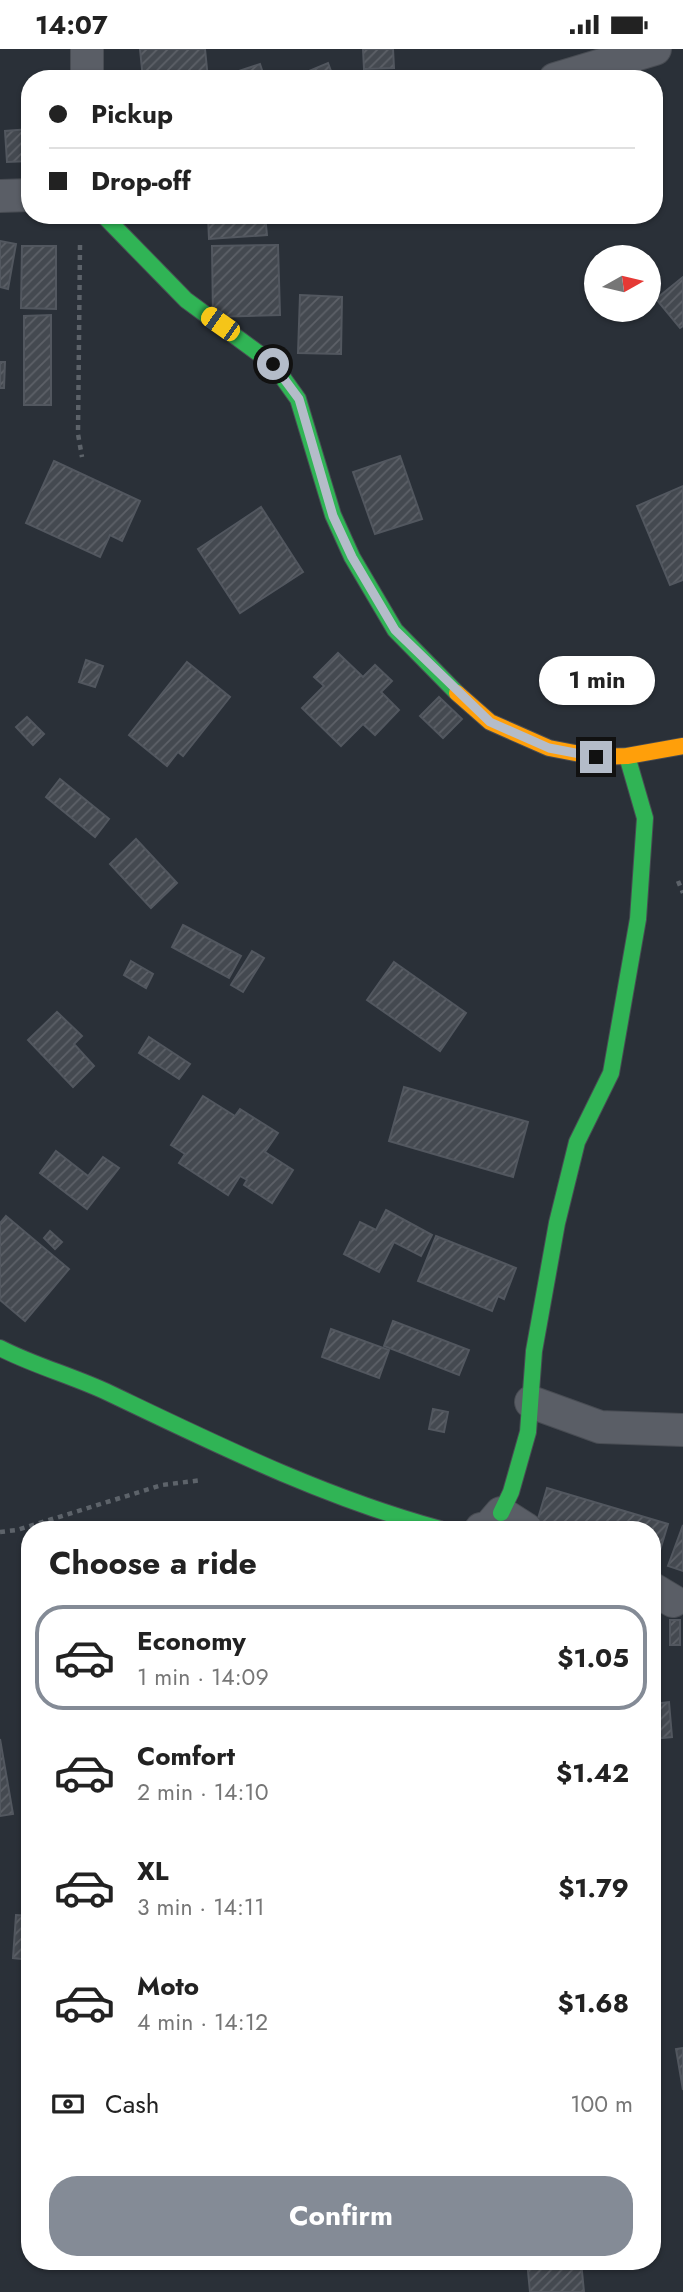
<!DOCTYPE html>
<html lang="en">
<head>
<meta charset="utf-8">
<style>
	:root { --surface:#fff; --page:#f6f6f6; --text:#222; --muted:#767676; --line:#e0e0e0; --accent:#848b96 }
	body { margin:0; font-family:Jost,sans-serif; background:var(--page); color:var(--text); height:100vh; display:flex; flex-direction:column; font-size:26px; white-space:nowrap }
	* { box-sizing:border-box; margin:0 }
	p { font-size:23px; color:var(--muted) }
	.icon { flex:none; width:38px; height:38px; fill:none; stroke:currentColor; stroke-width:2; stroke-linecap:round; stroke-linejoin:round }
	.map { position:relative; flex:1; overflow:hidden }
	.side { position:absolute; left:21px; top:1472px; width:640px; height:749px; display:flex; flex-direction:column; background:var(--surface); border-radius:28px; box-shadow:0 2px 5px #0004 }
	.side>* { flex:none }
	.hud { position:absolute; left:21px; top:21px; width:642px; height:154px; border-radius:28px; box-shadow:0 2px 5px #0004; display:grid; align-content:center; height:154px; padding:0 28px; background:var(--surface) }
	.needle { width:46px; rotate:82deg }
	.fabs { position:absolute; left:584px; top:196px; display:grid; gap:14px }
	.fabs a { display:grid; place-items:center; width:77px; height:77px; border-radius:50%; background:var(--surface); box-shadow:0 2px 5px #0004; font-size:35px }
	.end { position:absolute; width:32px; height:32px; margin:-16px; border:9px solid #b4bcc9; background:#111; box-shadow:0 0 0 4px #111 }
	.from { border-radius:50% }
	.bubble { position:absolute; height:49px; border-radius:24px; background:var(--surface); box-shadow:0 2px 5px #0004; font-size:23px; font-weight:700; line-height:49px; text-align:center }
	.car { position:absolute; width:21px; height:42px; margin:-21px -10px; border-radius:9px; box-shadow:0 0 5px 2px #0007; background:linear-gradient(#f5c518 24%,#345 0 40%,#f5c518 0 76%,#345 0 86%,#f5c518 0) }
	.hud b { display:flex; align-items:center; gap:24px; height:66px; font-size:26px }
	.hud b+b { border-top:2px solid var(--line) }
	.hud i { width:18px; height:18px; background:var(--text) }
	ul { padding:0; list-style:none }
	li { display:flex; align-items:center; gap:21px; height:105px; margin:0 14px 10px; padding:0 14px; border:4px solid transparent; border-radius:28px }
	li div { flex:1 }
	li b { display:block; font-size:26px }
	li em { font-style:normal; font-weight:700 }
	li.current { border-color:var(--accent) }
	li>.icon { width:63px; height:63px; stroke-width:1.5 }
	h2 { padding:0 28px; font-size:32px; line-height:84px }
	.pay { display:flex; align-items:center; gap:18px; height:77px; padding:0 28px; font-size:26px }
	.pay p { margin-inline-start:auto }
	.cta { display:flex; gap:14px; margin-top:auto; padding:14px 28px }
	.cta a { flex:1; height:80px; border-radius:28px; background:var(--accent); color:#fff; font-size:28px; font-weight:700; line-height:80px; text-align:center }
	.status { display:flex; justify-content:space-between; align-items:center; height:49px; padding:0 35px; background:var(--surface); direction:ltr }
	.status svg { height:19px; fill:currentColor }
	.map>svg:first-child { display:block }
</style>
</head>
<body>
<div class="status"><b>14:07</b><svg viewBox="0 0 49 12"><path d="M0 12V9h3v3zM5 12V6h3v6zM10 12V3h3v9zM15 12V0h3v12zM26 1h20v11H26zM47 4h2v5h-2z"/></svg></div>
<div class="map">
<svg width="683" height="2243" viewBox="0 0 683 2243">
	<defs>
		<pattern id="building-hatch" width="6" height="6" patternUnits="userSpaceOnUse" patternTransform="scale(1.75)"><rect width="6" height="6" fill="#444950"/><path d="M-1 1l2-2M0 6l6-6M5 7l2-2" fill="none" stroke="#5d6168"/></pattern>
	</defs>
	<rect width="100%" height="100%" fill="#2a3038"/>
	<g fill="url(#building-hatch)" stroke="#52575f" stroke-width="2">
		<polygon points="140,0 205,0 208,30 143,30"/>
		<polygon points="363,0 393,0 394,19 364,20"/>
		<polygon points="328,14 334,30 290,30"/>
		<polygon points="260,15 265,30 225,30 224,27"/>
		<polygon points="30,80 30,112 7,113 5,82"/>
		<polygon points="265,166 267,186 209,190 208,168"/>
		<polygon points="0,192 16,195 8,240 0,238"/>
		<polygon points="278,196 280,266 213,268 212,197"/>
		<polygon points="22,197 56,197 56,260 21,259"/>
		<polygon points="683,228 683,277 680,279 656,250"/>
		<polygon points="300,246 342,248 341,305 298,304"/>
		<polygon points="51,266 51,356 24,356 24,267"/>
		<polygon points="0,313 5,313 4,339 0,339"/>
		<polygon points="400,407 422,470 375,485 353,423"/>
		<polygon points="54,412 140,452 122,492 110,486 100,508 26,474"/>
		<polygon points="683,437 683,531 670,536 637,457"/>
		<polygon points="261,458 303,523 240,564 198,500"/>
		<polygon points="338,604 363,628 375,616 392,632 381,643 399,661 375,686 363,675 341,697 302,659 324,637 314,628"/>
		<polygon points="86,611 103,617 95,638 79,633"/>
		<polygon points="187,613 230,648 183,707 178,703 167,717 129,686"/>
		<polygon points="439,648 462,670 443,689 420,667"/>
		<polygon points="27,668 44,685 33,696 16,678"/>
		<polygon points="60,730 109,770 95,788 46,748"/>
		<polygon points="136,790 177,834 151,859 110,815"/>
		<polygon points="183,876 241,907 229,929 172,898"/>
		<polygon points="252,902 264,909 243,943 231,936"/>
		<polygon points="131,912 153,925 146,939 124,926"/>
		<polygon points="394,913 466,964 440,1002 367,951"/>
		<polygon points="57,963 82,987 74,995 94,1017 73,1038 28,991"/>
		<polygon points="149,988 190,1015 179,1030 139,1004"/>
		<polygon points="404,1038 528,1073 513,1128 389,1092"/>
		<polygon points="203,1047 235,1067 240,1060 278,1084 265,1103 293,1121 272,1154 244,1136 247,1131 240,1127 228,1146 179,1114 185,1105 171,1096"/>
		<polygon points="56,1102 88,1127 103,1108 119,1119 87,1160 40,1124"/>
		<polygon points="386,1161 432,1186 421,1207 394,1193 379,1223 344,1205 360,1173 376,1181"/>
		<polygon points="6,1167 69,1220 25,1272 0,1251 0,1174"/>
		<polygon points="50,1182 62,1193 55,1200 44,1189"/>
		<polygon points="436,1187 516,1219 504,1250 498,1247 492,1262 418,1232"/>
		<polygon points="393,1272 469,1301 459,1326 384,1297"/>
		<polygon points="331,1280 389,1301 379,1329 322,1308"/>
		<polygon points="433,1360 448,1363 444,1383 429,1380"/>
		<polygon points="547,1439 668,1475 654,1521 653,1480 535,1480"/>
		<polygon points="683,1476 683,1522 668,1517"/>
		<rect x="670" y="1571" width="10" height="25"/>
		<polygon points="669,1653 672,1688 653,1690 653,1655"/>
		<polygon points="0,1690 13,1765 0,1767"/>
		<polygon points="16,1866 30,1867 30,1911 13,1909"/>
		<polygon points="683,1999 683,2041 676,2000"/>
		<polygon points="527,2212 581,2212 584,2243 530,2243"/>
	</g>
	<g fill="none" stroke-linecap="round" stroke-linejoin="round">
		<g stroke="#484c53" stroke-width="34">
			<g id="street">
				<polyline points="87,30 87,0"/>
				<polyline points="555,30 655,0"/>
				<polyline points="0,147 30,146"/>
				<polyline points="531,1353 600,1378 683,1381"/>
				<polyline points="481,1480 489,1478 501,1464 526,1480"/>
				<polyline points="653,1540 673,1552"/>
			</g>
		</g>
		<g stroke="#484c53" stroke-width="18">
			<g id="fast">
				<polyline points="103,166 186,251 273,315 298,350 333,466 352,508 395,581 457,644"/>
				<path d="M0,1299C35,1317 73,1327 109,1344C218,1396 323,1448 440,1480"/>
				<polyline points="501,1464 511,1443 528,1383 534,1302 557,1174 577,1093 611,1024 638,870 645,769 627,707"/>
			</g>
		</g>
		<g stroke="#484c53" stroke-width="18">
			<polyline id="slow" points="457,644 490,673 549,699 596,708 627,707 683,697"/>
		</g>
		<g stroke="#5d636a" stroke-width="4.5" stroke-dasharray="5 5" stroke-linecap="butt">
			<polyline points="80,196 78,385 82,408"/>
			<polyline points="678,832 683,844"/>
			<polyline points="0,1483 17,1481 162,1436 202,1431"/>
		</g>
		<use href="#street" stroke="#5a5e66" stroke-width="32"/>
		<use href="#fast" stroke="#30b455" stroke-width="16"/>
		<use href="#slow" stroke="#ff9f0a" stroke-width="16"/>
	</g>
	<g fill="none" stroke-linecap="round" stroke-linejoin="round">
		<polyline stroke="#b4bcc9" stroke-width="9" points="273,315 299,350 333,467 352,508 395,581 490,673 549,699 596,708"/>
	</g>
</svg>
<div class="fabs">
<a><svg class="needle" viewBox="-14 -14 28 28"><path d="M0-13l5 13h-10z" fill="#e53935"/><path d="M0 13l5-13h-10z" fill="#767676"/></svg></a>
</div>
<i class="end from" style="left:273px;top:315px"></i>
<i class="end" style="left:596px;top:708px"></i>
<div class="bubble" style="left:539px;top:607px;width:116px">1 min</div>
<i class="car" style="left:220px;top:275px;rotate:305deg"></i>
<div class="hud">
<b><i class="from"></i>Pickup</b>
<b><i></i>Drop-off</b>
</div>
<section class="side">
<h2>Choose a ride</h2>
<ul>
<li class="current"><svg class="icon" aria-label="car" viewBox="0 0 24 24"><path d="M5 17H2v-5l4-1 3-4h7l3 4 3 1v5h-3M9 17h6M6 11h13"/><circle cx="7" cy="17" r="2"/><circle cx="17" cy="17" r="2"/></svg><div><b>Economy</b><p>1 min · 14:09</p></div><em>$1.05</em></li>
<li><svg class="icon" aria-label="car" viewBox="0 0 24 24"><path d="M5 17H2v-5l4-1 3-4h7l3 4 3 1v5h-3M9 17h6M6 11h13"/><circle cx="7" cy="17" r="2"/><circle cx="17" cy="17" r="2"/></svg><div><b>Comfort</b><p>2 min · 14:10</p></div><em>$1.42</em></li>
<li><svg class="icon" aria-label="car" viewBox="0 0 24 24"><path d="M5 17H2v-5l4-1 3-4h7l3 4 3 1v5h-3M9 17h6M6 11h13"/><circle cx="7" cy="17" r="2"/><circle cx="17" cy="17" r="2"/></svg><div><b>XL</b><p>3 min · 14:11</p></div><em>$1.79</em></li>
<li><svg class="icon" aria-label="car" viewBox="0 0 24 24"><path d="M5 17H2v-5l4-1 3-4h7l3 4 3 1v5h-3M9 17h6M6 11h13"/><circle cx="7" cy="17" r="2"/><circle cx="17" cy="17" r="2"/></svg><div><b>Moto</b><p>4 min · 14:12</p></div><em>$1.68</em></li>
</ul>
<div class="pay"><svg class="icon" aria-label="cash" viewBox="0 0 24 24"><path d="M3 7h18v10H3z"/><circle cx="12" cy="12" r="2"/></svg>Cash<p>100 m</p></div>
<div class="cta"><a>Confirm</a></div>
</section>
</div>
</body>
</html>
